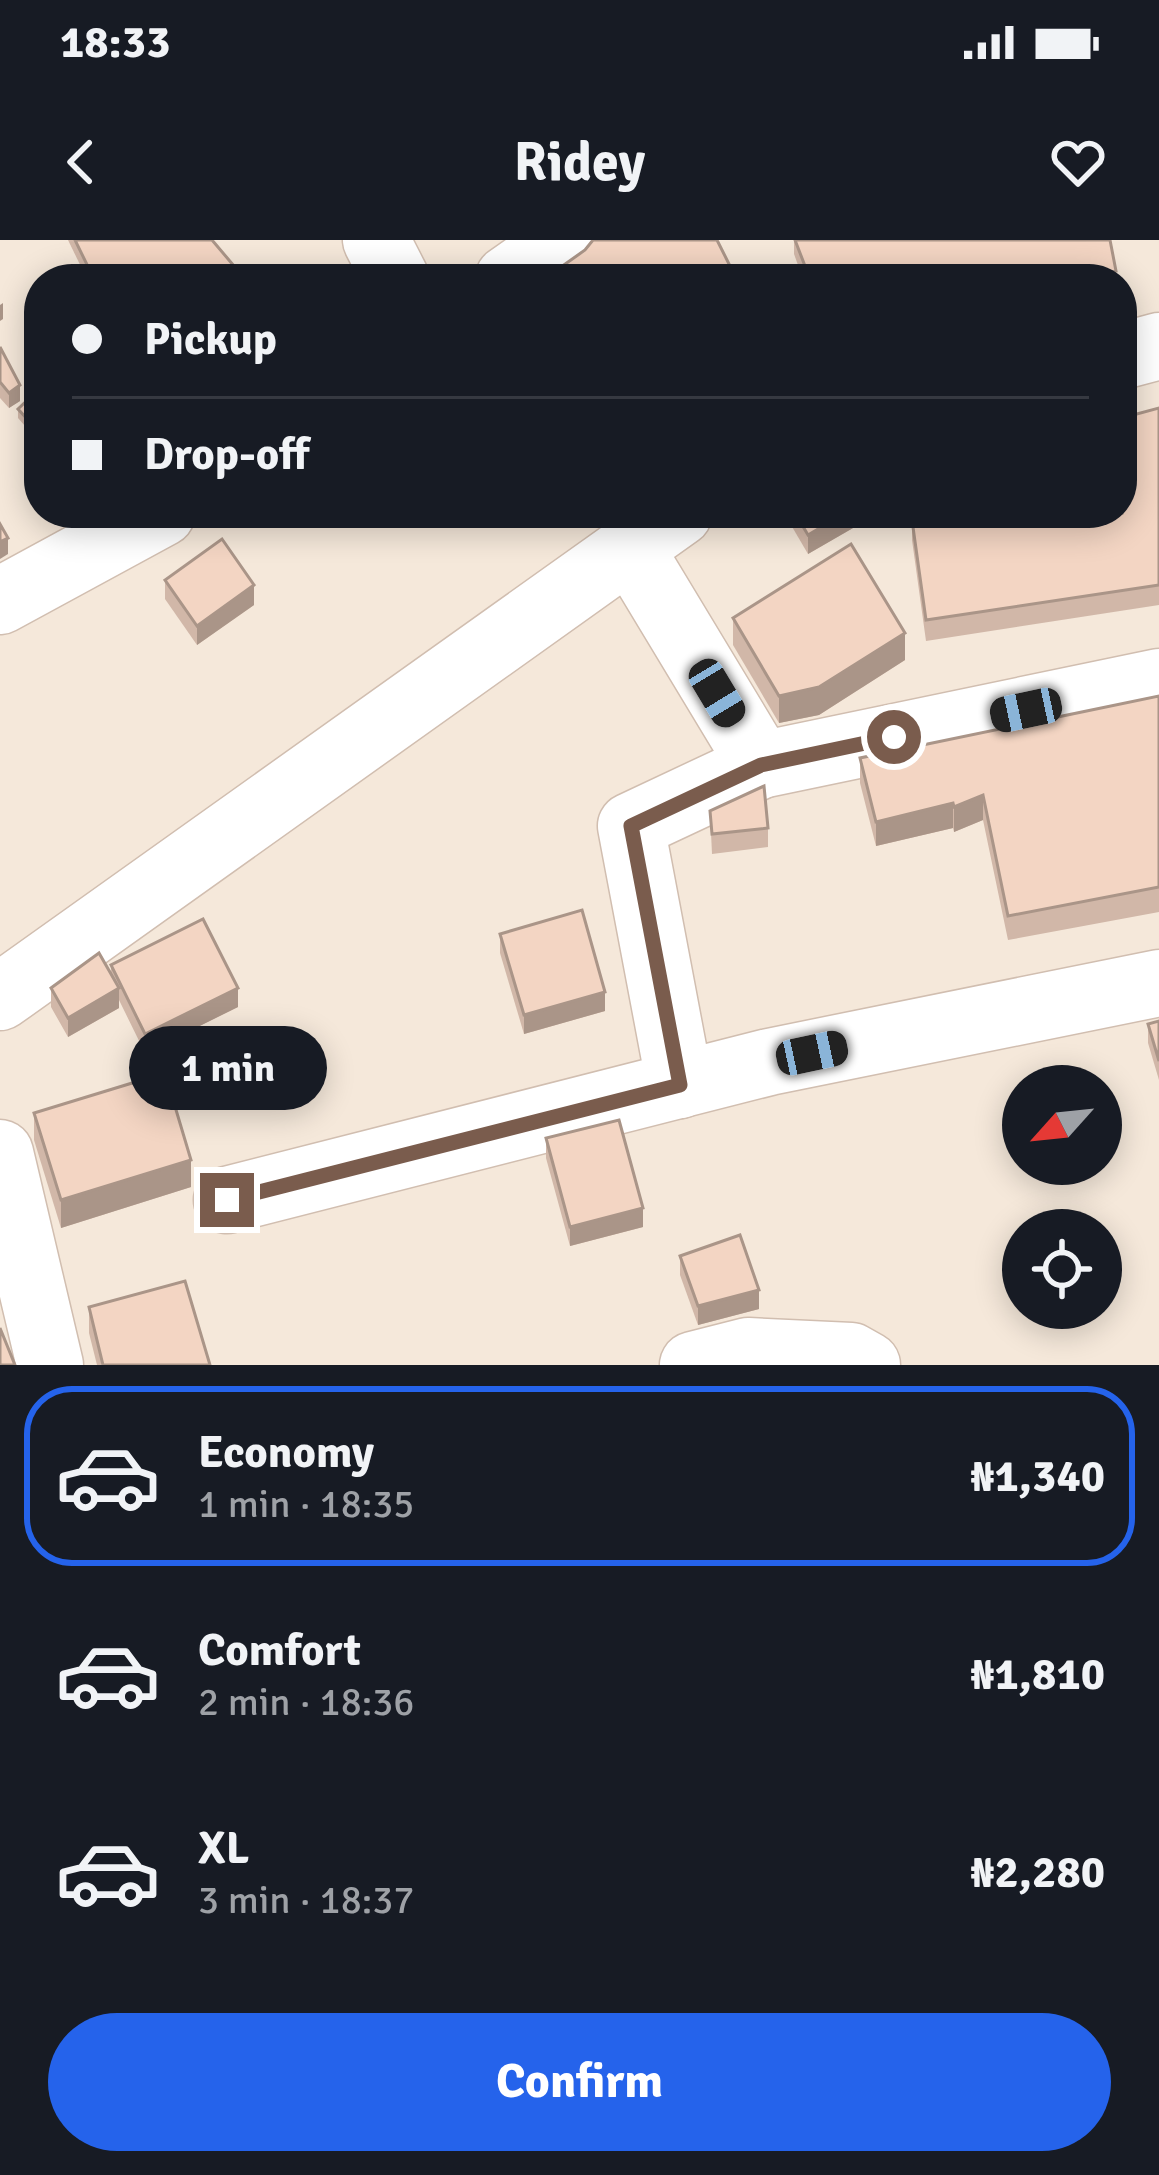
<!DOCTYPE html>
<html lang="en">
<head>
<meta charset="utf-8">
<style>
	:root { --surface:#171b24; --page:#20242c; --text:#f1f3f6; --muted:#9ea1a6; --line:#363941; --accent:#2563eb }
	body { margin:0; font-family:Signika,sans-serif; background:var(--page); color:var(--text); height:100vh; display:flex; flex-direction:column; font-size:45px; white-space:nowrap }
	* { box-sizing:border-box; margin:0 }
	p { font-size:39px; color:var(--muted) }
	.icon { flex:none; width:66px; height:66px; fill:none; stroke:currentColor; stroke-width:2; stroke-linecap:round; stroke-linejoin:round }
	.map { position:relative; height:1125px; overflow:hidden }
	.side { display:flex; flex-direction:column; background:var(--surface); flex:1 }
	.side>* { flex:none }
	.top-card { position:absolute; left:24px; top:24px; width:1113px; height:264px; border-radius:48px; box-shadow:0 6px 30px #0003; display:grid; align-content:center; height:264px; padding:0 48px; background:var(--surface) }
	.needle { width:78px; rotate:243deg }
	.tools { position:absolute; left:1002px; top:825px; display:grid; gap:24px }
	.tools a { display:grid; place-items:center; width:120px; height:120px; border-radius:50%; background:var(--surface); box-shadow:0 6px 30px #0003; font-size:60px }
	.end { position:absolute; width:54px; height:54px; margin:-27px; border:15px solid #7a5c4d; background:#fff; box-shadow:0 0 0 6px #fff }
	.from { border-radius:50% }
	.bubble { position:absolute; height:84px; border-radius:42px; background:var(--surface); box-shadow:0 6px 30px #0003; font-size:39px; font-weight:800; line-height:84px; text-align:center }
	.car { position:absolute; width:36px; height:72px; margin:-36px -18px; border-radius:15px; box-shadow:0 0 9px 3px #0007; background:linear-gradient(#222 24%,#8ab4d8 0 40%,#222 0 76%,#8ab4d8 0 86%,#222 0) }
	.top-card b { display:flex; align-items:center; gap:42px; height:114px; font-size:45px }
	.top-card b+b { border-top:3px solid var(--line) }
	.top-card i { width:30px; height:30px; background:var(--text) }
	ul { padding:21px 0 0; list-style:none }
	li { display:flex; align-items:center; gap:36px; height:180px; margin:0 24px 18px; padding:0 24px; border:6px solid transparent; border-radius:48px }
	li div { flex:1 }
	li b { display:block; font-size:45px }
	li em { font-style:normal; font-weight:800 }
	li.selected { border-color:var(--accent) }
	li>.icon { width:108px; height:108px; stroke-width:1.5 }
	.cta { display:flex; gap:24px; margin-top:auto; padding:24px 48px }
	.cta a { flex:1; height:138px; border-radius:72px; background:var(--accent); color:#fff; font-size:48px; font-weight:800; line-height:138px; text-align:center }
	.status { display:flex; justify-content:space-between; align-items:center; height:84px; padding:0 60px; background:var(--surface); direction:ltr }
	.status svg { height:33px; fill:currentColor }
	header { display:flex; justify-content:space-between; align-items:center; height:156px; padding:0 48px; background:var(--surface); font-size:54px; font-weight:800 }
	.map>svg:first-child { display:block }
</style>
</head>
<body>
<div class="status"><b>18:33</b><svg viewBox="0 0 49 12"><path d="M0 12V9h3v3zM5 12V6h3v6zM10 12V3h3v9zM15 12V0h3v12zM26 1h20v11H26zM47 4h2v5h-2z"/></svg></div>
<header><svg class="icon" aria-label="back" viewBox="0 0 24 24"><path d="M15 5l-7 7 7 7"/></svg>Ridey<svg class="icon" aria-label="heart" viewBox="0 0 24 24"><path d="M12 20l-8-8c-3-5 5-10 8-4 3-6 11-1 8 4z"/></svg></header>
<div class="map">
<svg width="1159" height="1125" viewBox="0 0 1159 1125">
	<rect width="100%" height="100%" fill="#fdf6ec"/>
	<path fill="#f5e8da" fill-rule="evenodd" d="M0,0H1159V1125H0ZM39,39H1122V273H39ZM1023,846H1101V924H1023ZM1023,990H1101V1068H1023Z"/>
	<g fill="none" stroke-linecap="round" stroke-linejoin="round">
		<g stroke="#d1beb0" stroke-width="69">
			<g id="minor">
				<polyline points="376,0 396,39"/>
				<polyline points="508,39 563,0"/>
				<polyline points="1122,116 1159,106"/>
				<polyline points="630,308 761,525 1159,442"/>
				<polyline points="0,361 162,273"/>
				<polyline points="0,757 679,273"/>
				<polyline points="680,845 631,586 761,525"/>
				<polyline points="0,913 50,1125"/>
				<polyline points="227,960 769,822 1159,743"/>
				<polyline points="693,1125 748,1111 851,1116 867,1125"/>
			</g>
		</g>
		<use href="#minor" stroke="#fff" stroke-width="66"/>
	</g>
	<g fill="#d1b7a8">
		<polygon points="68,0 212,0 245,39 87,39"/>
		<polygon points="794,0 1116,31 1116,39 803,39 794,14"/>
		<polygon points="0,107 20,161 9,168 0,158"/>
		<polygon points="39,149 39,202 18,178 18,169"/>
		<polygon points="1159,168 1159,365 926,401 912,300 912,280 953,273 1122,273"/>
		<polygon points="784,273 853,273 853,288 808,314"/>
		<polygon points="165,340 254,365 197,405 165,359"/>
		<polygon points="733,378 905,420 819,475 779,483 733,405"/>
		<polygon points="1159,456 1159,672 1008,700 983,580 954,592 953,588 876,606 860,543 860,518"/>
		<polygon points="710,571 768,588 768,607 712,614"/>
		<polygon points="500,694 605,771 524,794 500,713"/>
		<polygon points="111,725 238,767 145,813 119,760 119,768 68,797 51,767 51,748 111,735"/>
		<polygon points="1159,781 1159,840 1148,803 1148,784"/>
		<polygon points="34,873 191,947 61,988 34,900"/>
		<polygon points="546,898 643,987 570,1006 546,918"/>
		<polygon points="680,1016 759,1069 698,1085 680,1035"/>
		<polygon points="89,1067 210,1125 97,1125 89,1093"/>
	</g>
	<g fill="#aa9588">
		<polygon points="3,63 3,79 0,81 0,65"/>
		<polygon points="20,145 20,161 9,168 9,153"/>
		<polygon points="845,273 853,273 853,288 808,314 808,295"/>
		<polygon points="8,298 8,314 0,319 0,302"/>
		<polygon points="254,345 254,365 197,405 197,386"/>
		<polygon points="905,393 905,420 819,475 779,483 779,456"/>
		<polygon points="983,555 983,580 954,592 954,567"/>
		<polygon points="953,563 953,588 876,606 876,582"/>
		<polygon points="119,748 119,768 68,797 68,778"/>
		<polygon points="238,748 238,767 145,813 145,794"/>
		<polygon points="605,752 605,771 524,794 524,775"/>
		<polygon points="191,920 191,947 61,988 61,960"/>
		<polygon points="643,968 643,987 570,1006 570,987"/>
		<polygon points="759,1050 759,1069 698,1085 698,1066"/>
	</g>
	<g fill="#f3d5c3" stroke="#aa9588" stroke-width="3">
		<polygon points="75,0 212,0 245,39 94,39"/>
		<polygon points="593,0 717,0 736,38 544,39 585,10"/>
		<polygon points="795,0 1110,0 1116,31 1069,39 810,39"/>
		<polygon points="0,107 20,145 9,153 0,142"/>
		<polygon points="39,149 39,192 18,169"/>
		<polygon points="1159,168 1159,345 926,380 912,280 958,273 1122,273 1122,178"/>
		<polygon points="795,273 845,273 808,295"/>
		<polygon points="0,284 8,298 0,302"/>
		<polygon points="222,299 254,345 197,386 165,340"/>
		<polygon points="851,304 905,393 819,447 779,456 733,378"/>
		<polygon points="1159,456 1159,647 1008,676 983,555 954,567 953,563 876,582 860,518"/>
		<polygon points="764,546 768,588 712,594 710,571"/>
		<polygon points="582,670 605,752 524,775 500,694"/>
		<polygon points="203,679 238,748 145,794 111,725"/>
		<polygon points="99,713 119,748 68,778 51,748"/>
		<polygon points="1159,781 1159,821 1148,784"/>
		<polygon points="165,833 191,920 61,960 34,873"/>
		<polygon points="619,880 643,968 570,987 546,898"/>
		<polygon points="740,995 759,1050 698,1066 680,1016"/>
		<polygon points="185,1041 210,1125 103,1125 89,1067"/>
		<polygon points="0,1088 15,1125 0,1125"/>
	</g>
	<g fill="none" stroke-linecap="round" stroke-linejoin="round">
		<polyline stroke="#7a5c4d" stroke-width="15" points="227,960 680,845 631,586 761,525 894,497"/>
	</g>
</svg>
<div class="tools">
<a><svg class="needle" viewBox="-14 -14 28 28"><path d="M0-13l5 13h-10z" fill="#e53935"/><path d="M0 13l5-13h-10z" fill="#9ea1a6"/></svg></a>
<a><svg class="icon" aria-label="locate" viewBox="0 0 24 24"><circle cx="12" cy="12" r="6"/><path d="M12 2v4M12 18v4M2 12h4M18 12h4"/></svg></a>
</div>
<i class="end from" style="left:894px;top:497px"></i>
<i class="end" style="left:227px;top:960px"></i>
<div class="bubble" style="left:129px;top:786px;width:198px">1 min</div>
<i class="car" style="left:717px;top:453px;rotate:149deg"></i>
<i class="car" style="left:1026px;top:470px;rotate:258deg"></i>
<i class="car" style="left:812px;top:813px;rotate:78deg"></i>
<div class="top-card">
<b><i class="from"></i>Pickup</b>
<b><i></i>Drop-off</b>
</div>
</div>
<section class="side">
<ul>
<li class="selected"><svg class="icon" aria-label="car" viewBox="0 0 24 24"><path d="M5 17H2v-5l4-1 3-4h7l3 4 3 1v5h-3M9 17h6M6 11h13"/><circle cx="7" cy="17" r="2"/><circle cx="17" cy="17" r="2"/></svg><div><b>Economy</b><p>1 min · 18:35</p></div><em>₦1,340</em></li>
<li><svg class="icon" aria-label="car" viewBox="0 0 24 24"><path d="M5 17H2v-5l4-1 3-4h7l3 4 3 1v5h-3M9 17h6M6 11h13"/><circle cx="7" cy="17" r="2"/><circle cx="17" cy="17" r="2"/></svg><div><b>Comfort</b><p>2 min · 18:36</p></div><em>₦1,810</em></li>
<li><svg class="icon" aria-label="car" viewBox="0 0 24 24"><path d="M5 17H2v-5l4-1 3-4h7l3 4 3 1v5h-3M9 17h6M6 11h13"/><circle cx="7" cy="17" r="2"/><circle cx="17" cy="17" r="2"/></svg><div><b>XL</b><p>3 min · 18:37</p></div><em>₦2,280</em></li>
</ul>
<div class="cta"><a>Confirm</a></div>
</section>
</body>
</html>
